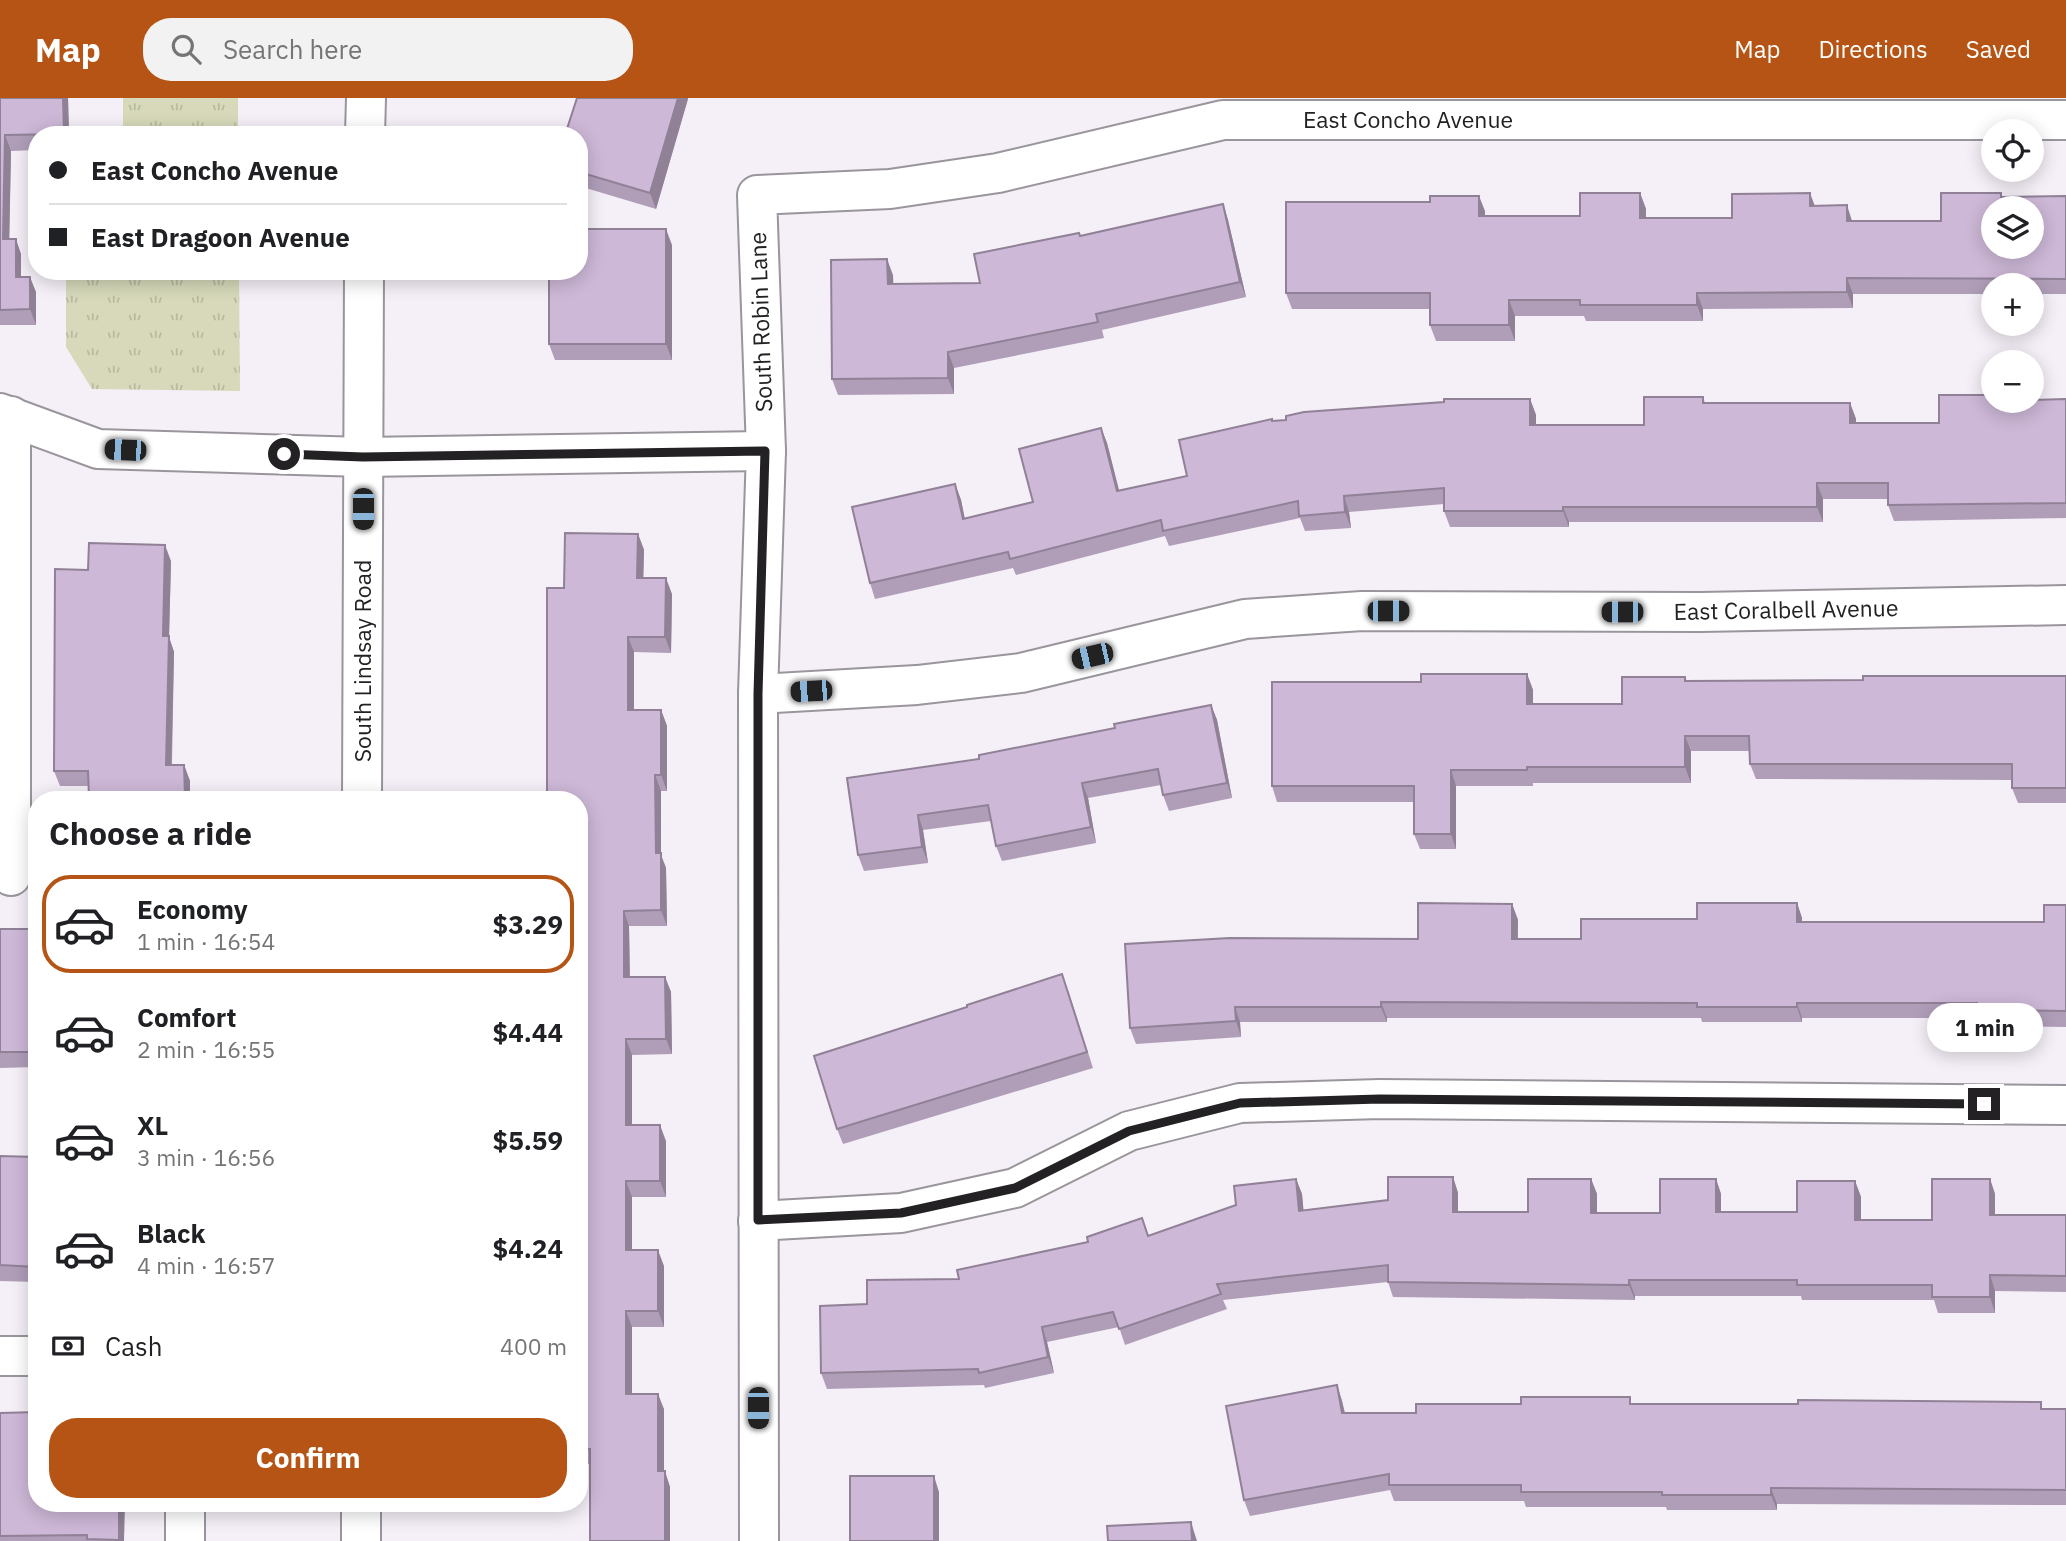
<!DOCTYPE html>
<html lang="en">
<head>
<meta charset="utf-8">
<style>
	:root { --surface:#fff; --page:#f2f2f2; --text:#202124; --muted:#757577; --line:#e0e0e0; --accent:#b55414 }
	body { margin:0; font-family:"IBM Plex Sans",sans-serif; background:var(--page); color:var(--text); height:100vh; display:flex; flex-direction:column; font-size:26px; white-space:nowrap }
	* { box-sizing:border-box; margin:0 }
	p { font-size:23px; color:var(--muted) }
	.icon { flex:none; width:38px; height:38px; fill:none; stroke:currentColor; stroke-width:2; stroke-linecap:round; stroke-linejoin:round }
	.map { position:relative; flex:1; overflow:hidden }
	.panel { position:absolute; left:28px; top:693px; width:560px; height:721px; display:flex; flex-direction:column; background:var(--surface); border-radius:28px; box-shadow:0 4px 18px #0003 }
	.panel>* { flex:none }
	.top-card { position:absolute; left:28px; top:28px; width:560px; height:154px; border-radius:28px; box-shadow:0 4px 18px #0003; display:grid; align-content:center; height:154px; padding:0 21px; background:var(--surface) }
	.tools { position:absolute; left:1981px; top:21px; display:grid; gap:14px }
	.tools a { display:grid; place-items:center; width:63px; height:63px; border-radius:50%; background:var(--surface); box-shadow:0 4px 18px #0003; font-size:35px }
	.end { position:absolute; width:32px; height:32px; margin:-16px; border:9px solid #232124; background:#fff; box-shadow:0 0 0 4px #fff }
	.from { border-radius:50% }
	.bubble { position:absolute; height:49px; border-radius:24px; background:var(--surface); box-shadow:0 4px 18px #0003; font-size:23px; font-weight:800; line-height:49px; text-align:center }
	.car { position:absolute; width:21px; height:42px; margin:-21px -10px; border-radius:9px; box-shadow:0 0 5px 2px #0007; background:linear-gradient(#222 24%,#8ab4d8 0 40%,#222 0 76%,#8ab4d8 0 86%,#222 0) }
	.top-card b { display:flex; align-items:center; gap:24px; height:66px; font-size:26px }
	.top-card b+b { border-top:2px solid var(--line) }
	.top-card i { width:18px; height:18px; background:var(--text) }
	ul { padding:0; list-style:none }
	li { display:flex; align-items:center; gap:21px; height:98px; margin:0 14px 10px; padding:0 7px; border:4px solid transparent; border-radius:28px }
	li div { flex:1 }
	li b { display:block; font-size:26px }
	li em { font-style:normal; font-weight:800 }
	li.current { border-color:var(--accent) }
	li>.icon { width:63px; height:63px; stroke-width:1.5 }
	h2 { padding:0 21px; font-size:32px; line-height:84px }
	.pay { display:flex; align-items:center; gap:18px; height:77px; padding:0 21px; font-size:26px }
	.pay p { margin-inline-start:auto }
	.action { display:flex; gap:14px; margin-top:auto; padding:14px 21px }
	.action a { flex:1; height:80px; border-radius:28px; background:var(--accent); color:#fff; font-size:28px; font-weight:800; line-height:80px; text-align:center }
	header { display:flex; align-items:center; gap:42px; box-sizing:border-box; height:98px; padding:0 35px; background:var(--accent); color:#fff }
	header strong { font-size:33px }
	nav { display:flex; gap:38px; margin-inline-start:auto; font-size:24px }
	.search { width:490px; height:63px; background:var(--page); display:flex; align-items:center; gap:18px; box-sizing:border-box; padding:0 24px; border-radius:28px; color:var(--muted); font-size:26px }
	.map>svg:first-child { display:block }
</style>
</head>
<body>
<header>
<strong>Map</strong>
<div class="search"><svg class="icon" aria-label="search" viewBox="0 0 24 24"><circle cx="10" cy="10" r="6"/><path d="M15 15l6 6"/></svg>Search here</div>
<nav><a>Map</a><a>Directions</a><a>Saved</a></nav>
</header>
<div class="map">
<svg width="2066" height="1443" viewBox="0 0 2066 1443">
	<defs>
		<pattern id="park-tufts" width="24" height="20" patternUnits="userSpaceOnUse" patternTransform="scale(1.75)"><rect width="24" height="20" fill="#d7d9ba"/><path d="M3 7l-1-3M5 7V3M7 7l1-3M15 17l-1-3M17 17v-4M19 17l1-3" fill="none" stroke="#b8baa0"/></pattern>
	</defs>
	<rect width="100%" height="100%" fill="#f5eff7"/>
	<g fill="url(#park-tufts)">
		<rect x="123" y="0" width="115" height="37"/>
		<polygon points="66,173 239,173 240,293 92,291 66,249"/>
	</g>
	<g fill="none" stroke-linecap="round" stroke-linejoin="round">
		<g stroke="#9a959d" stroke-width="42">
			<g id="minor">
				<polyline points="0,315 98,351 363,359 766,353"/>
				<polyline points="11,318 11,778"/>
				<polyline points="758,596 917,587 1021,575 1245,521 1362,513 1701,514 2066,507"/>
				<polyline points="758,1123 901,1115 1015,1090 1129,1033 1240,1005 1380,1001 2066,1007"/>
				<polyline points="0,1258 37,1258"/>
				<polyline points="185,1443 185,1405"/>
				<polyline points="759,1443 758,596 766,353 757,97 890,91 998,75 1223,22 2066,22"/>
			</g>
		</g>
		<g stroke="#9a959d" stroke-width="42">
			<g id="secondary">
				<polyline points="365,37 366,0"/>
				<polyline points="362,702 364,173"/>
				<polyline points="361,1443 361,1405"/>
			</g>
		</g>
		<use href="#minor" stroke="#fff" stroke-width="38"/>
		<use href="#secondary" stroke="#fff" stroke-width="38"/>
	</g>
	<g fill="#b09eb9">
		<polygon points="0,0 68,0 69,37 37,37 37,52 11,53 9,141 21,156 21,179 36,194 36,227 0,227"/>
		<polygon points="577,0 688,0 656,111 579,88 579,37"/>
		<polygon points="1640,95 1646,111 1646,120 1732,120 1815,108 1852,123 1941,123 2003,99 2066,98 2066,196 2032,196 2032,187 1993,187 1993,196 1853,196 1853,210 1703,211 1703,223 1586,223 1584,218 1515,218 1515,243 1436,243 1430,227 1430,211 1292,211 1286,195 1430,104 1485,113 1485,118 1580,118"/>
		<polygon points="1223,106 1228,122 1246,199 1102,232 1104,240 954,270 954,296 838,297 832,281 893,177 893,186 980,185 1080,138"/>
		<polygon points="672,147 672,262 555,262 549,246"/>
		<polygon points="1703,299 1705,305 1850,305 1856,321 1856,325 1939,325 1993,303 2066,301 2066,420 1894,423 1888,407 1888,401 1823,401 1823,424 1569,424 1569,429 1450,429 1444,413 1444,406 1349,414 1351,430 1305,433 1300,420 1169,448 1165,438 1016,477 1013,470 875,501 870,485 955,386 961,402 965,421 1033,404 1101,330 1107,345 1119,393 1187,378 1272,323 1530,301 1536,317 1536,327 1644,327"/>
		<polygon points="638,436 644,452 643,480 672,496 671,555 634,554 634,612 661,612 667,628 667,693 661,693 661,757 666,770 667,828 629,828 630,879 665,879 671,894 672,956 632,957 632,1027 666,1043 666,1099 632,1099 632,1152 664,1168 664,1229 632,1229 632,1296 664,1311 664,1373 670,1389 670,1443 590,1366 579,1366 579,702 564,490"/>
		<polygon points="171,463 169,539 174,554 172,667 184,667 190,683 190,702 90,702 89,688 60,688 54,673 88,472"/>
		<polygon points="1527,576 1533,592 1533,606 1622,606 1685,579 1687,583 1863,582 2066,578 2066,705 2018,705 2012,690 2012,682 1756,681 1750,666 1750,653 1691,653 1691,685 1533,685 1533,688 1456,688 1456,751 1420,751 1414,736 1414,704 1277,704 1272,688 1421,584"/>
		<polygon points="1211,607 1217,622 1232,700 1169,713 1163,697 1161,687 1088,700 1096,745 1002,763 996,748 991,723 923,732 928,765 864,773 858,757 979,661 1115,630"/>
		<polygon points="1797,805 1802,820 1802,824 2044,824 2066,807 2066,929 1983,928 1980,920 1802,920 1802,924 1702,924 1701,920 1387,920 1387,924 1240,924 1241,939 1136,946 1130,930 1418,841 1512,806 1518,822 1518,841 1581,841"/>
		<polygon points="0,831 37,831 37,969 0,970"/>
		<polygon points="1068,892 1093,970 843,1046 837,1031"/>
		<polygon points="0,1058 37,1059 37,1184 0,1183"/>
		<polygon points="1453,1079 1458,1095 1458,1114 1528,1114 1591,1081 1597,1096 1597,1115 1660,1115 1716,1081 1721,1096 1721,1114 1797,1114 1855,1083 1861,1099 1861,1122 1932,1122 1990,1081 1995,1096 1995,1117 2066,1117 2066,1194 1995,1193 1995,1215 1938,1215 1934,1202 1802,1202 1801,1198 1635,1198 1635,1202 1393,1199 1388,1184 1223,1202 1227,1211 1125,1247 1119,1229 1047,1244 1054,1275 985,1290 984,1287 827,1291 821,1275 867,1206 959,1181 1149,1138 1236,1107 1296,1081 1302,1096 1303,1112 1388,1102"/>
		<polygon points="1337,1287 1342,1303 1345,1315 1416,1315 1633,1306 2066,1311 2066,1407 1777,1406 1777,1412 1667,1412 1666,1409 1526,1409 1524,1403 1394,1403 1390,1392 1250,1418 1244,1402"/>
		<polygon points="0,1315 124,1443 0,1443"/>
	</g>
	<g fill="#908196">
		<polygon points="63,0 68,0 69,37 65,37"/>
		<polygon points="678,0 688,0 688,1 656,111 650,95"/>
		<polygon points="5,37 11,53 9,157 3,141"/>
		<polygon points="1640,95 1646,111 1646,136 1640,120"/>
		<polygon points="1810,95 1816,111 1810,108"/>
		<polygon points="1479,98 1485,113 1485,134 1479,118"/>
		<polygon points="1223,106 1228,122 1246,199 1240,184"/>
		<polygon points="1847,107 1852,123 1853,139 1847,123"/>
		<polygon points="666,131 672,147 672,262 666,246"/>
		<polygon points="16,141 21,156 21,194 16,179"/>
		<polygon points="887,161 893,177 894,201 888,186"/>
		<polygon points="30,179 36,194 36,227 30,211"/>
		<polygon points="1847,180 1853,196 1853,210 1847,194"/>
		<polygon points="1697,195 1703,211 1703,223 1697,207"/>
		<polygon points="1509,202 1515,218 1515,243 1509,227"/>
		<polygon points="948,254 954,270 954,296 948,280"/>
		<polygon points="1530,301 1536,317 1536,342 1530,327"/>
		<polygon points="1850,305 1856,321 1856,341 1850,325"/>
		<polygon points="1101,330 1107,345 1123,408 1117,393"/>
		<polygon points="1817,385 1823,401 1823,424 1817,409"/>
		<polygon points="955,386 961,402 968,437 963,421"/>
		<polygon points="1344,398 1349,414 1351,430 1345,414"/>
		<polygon points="1563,409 1569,424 1569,429 1563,413"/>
		<polygon points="638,436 644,452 643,496 637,480"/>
		<polygon points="165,447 171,463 169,539 174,554 171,683 166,667 163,538"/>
		<polygon points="666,480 672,496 671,555 665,539"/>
		<polygon points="628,539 634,554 634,628 628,612"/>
		<polygon points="1527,576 1533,592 1533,621 1527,606"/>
		<polygon points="1211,607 1217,622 1232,700 1227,685"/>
		<polygon points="661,612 667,628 667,693 661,677"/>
		<polygon points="1685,638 1691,653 1691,685 1685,669"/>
		<polygon points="184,667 190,683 190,702 186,702 185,700"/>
		<polygon points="1451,672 1456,688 1456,751 1451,736"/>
		<polygon points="655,677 661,693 661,757 666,770 667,828 661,812 656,755"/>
		<polygon points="1082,685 1088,700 1096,745 1091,729"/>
		<polygon points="918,717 923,732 928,765 922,749"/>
		<polygon points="1797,805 1802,820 1802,839 1797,824"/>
		<polygon points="1512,806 1518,822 1517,857 1512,841"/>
		<polygon points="624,813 629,828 630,895 624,879"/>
		<polygon points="665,879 671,894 672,956 666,941"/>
		<polygon points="1381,904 1387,920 1387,924 1381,909"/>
		<polygon points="1797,905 1802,920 1802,924 1797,909"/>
		<polygon points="1235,909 1240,924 1241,939 1236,923"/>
		<polygon points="626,941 632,957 632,1043 626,1027"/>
		<polygon points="660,1027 666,1043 666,1099 660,1083"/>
		<polygon points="1453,1079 1458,1095 1458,1130 1453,1114"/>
		<polygon points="1296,1081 1302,1096 1305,1128 1299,1113"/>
		<polygon points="1591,1081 1597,1096 1597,1131 1591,1115"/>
		<polygon points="1716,1081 1721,1096 1721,1130 1716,1114"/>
		<polygon points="1990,1081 1995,1096 1995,1133 1990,1117"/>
		<polygon points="626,1083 632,1099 632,1168 626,1152"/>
		<polygon points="1855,1083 1861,1099 1861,1138 1855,1122"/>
		<polygon points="658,1152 664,1168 664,1229 658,1213"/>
		<polygon points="1990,1177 1995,1193 1995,1215 1990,1199"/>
		<polygon points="1629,1182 1635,1198 1635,1202 1629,1187"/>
		<polygon points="626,1213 632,1229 632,1311 626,1296"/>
		<polygon points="1042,1229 1047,1244 1054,1275 1048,1259"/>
		<polygon points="1337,1287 1342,1303 1348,1330 1342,1315"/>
		<polygon points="658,1296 664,1311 664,1389 658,1373"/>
		<polygon points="665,1373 670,1389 670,1443 665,1443"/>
		<polygon points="934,1378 939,1394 939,1443 934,1443"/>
		<polygon points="1771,1390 1777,1406 1777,1412 1771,1397"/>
		<polygon points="119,1405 125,1405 124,1443 119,1443"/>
		<polygon points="1191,1424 1196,1440 1197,1443 1192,1443"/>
	</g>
	<g fill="#cdb8d7" stroke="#908196" stroke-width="2" fill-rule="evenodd">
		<polygon points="0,0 63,0 64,36 5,37 3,141 16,141 16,179 30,179 30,211 0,212"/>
		<polygon points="577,0 678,0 650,95 579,74 579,37 565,37"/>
		<path d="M1580,95H1640V120H1732V96L1810,95V108L1847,107V123H1941V95H2001V99L2066,98V181L1847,180V194L1697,195V207H1580V202H1509V227H1430V195H1286V104H1430V98H1479V118H1580ZM1993,110H2032V149H1993Z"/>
		<polygon points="1223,106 1240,184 1096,216 1098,224 948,254 948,280 832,281 831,162 887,161 888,186 980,185 974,156 1079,135 1080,138"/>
		<polygon points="579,131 666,131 666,246 549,246 549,173 579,173"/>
		<polygon points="1939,297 1993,297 1993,303 2066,301 2066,405 1888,407 1888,385 1817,385 1817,409 1563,409 1563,413 1444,413 1444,390 1344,398 1345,414 1299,418 1298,403 1163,433 1161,422 1010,461 1008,454 870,485 852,409 955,386 963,421 1033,404 1019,351 1101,330 1117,393 1187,378 1179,342 1272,321 1272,323 1286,322 1286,318 1304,314 1444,304 1444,301 1530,301 1530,327 1644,327 1644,299 1703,299 1703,305 1850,305 1850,325 1939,325"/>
		<polygon points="565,435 638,436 637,480 666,480 665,539 628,539 628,612 661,612 661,677 655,677 656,755 661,755 661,812 624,813 624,879 665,879 666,941 626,941 626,1027 660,1027 660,1083 626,1083 626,1152 658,1152 658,1213 626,1213 626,1296 658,1296 658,1373 665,1373 665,1443 590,1443 590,1351 579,1351 579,702 547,702 547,490 564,490"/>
		<polygon points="89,445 165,447 163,538 169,538 166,667 184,667 185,700 89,700 88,673 54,673 55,471 88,472"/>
		<polygon points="1421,576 1527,576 1527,606 1622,606 1622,579 1685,579 1685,583 1863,582 1863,578 2066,578 2066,690 2012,690 2012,666 1750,666 1749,638 1685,638 1685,669 1527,669 1527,672 1451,672 1451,736 1414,736 1414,688 1272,688 1272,584 1421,584"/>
		<polygon points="1211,607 1227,685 1163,697 1158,671 1082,685 1091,729 996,748 988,707 918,717 922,749 858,757 847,680 979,661 979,657 1115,630 1114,626"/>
		<polygon points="1418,805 1512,806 1512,841 1581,841 1581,821 1697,821 1697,805 1797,805 1797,824 2044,824 2044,807 2066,807 2066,913 1977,912 1977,905 1797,905 1797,909 1697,909 1697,905 1381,904 1381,909 1235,909 1236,923 1130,930 1125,846 1230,840 1418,841"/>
		<rect x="0" y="831" width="37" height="123"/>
		<polygon points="1062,876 1087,954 837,1031 814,958 967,909 967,907"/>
		<polygon points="0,1058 37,1059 37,1169 0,1167"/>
		<polygon points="1388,1079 1453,1079 1453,1114 1528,1114 1528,1081 1591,1081 1591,1115 1660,1115 1660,1081 1716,1081 1716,1114 1797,1114 1797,1083 1855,1083 1855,1122 1932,1122 1932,1081 1990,1081 1990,1117 2066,1117 2066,1178 1990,1177 1990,1199 1932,1199 1932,1187 1797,1187 1797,1182 1629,1182 1629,1187 1388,1184 1388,1167 1217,1186 1221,1196 1119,1231 1113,1214 1042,1229 1048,1259 979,1275 978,1271 821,1275 820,1208 867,1206 867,1182 959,1181 957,1172 1088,1144 1087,1139 1142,1120 1148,1138 1236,1107 1234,1088 1296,1081 1299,1113 1388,1102"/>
		<polygon points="1337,1287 1342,1315 1416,1315 1416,1306 1521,1306 1521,1299 1630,1299 1630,1306 1798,1306 1798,1302 2041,1304 2041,1311 2066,1311 2066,1392 1771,1390 1771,1397 1662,1397 1662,1394 1521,1394 1521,1387 1389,1387 1389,1376 1244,1402 1226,1308"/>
		<polygon points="37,1314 37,1405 119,1405 119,1442 87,1441 87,1437 0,1438 0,1315"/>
		<rect x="850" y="1378" width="84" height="65"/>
		<polygon points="1191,1424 1192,1443 1108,1443 1107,1428"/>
	</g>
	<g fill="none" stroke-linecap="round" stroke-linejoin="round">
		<polyline stroke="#232124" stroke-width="9" points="284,356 363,359 765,353 758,596 758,1122 901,1115 1015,1090 1129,1033 1240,1005 1380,1001 1984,1006"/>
	</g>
	<g text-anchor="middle" stroke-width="5" stroke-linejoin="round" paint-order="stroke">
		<g font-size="23" fill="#232124" stroke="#fff">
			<text x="1408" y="30">East Concho Avenue</text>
			<text transform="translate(761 224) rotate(-92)" y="8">South Robin Lane</text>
			<text transform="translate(1786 512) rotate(-1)" y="8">East Coralbell Avenue</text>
			<text transform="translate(363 563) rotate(-90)" y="8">South Lindsay Road</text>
		</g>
	</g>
</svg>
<div class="tools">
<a><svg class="icon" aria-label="locate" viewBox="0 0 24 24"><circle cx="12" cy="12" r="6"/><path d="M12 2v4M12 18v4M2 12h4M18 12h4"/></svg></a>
<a><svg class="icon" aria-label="layers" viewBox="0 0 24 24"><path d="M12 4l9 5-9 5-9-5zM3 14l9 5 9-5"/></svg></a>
<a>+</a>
<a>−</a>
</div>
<i class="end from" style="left:284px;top:356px"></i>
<i class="end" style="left:1984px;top:1006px"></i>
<div class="bubble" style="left:1927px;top:905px;width:116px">1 min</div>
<i class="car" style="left:125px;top:352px;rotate:272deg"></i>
<i class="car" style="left:363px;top:411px;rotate:180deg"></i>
<i class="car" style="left:1388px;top:513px;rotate:90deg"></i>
<i class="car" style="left:1622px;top:514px;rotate:270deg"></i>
<i class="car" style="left:1092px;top:558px;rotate:257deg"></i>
<i class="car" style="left:811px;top:593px;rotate:267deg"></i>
<i class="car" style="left:758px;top:1310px;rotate:180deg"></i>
<div class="top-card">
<b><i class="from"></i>East Concho Avenue</b>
<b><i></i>East Dragoon Avenue</b>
</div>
<section class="panel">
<h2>Choose a ride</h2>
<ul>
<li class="current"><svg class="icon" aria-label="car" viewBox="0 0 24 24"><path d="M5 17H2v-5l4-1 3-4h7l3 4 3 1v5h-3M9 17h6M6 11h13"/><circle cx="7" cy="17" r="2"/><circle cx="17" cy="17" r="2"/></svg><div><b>Economy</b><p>1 min · 16:54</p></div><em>$3.29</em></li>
<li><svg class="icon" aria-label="car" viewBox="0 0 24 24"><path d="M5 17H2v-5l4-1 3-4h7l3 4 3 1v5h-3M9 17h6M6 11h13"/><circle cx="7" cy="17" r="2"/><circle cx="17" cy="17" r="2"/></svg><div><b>Comfort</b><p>2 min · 16:55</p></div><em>$4.44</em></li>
<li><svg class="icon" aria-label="car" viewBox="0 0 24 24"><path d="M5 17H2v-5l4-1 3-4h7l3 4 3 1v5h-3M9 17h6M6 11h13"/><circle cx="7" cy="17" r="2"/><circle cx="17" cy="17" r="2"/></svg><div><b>XL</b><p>3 min · 16:56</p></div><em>$5.59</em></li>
<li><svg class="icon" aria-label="car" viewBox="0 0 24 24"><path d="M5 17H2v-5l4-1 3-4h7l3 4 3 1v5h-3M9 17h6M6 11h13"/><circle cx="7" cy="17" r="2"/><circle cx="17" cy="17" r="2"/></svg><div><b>Black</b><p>4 min · 16:57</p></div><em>$4.24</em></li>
</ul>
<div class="pay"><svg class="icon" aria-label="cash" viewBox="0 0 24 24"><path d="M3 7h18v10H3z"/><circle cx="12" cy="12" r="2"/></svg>Cash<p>400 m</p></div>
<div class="action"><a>Confirm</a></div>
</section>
</div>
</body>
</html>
